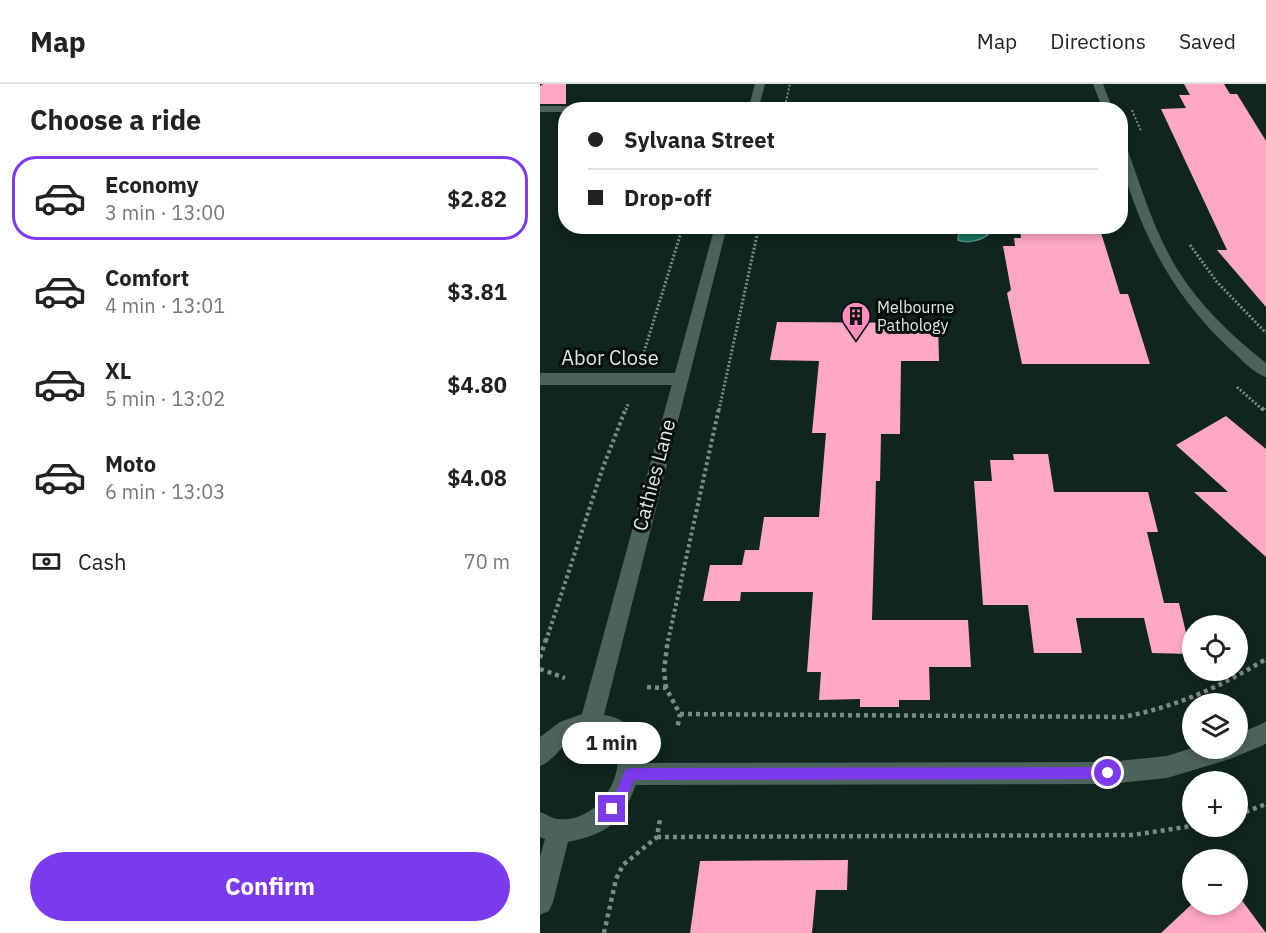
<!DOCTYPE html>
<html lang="en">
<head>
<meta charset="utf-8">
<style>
	:root { --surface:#fff; --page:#f2f2f2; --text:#222; --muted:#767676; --line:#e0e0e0; --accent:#7c3aed }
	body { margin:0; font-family:"IBM Plex Sans",sans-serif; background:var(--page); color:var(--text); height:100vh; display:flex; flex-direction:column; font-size:22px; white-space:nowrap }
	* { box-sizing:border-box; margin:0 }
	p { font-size:20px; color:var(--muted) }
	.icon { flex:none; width:33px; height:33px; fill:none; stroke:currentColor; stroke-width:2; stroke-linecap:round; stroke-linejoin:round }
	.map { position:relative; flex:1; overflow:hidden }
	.details { display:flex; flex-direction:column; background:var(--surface); width:540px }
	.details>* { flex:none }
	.banner { position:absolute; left:18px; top:18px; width:570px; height:132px; border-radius:24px; box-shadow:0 3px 9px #0003; display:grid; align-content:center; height:132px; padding:0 30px; background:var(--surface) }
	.tools { position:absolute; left:642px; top:531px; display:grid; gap:12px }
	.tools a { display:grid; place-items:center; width:66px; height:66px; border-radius:50%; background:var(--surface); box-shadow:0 3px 9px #0003; font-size:30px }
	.end { position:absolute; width:27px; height:27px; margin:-14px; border:8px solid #7c3aed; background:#fff; box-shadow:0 0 0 3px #fff }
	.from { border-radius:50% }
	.bubble { position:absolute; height:42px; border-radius:21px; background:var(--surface); box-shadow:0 3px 9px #0003; font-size:20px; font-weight:700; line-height:42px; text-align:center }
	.banner b { display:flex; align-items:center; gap:21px; height:57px; font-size:22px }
	.banner b+b { border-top:2px solid var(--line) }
	.banner i { width:15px; height:15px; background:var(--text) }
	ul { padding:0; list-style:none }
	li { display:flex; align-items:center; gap:18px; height:84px; margin:0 12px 9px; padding:0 18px; border:3px solid transparent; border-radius:24px }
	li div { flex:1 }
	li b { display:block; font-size:22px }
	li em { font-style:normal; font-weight:700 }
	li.active { border-color:var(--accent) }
	li>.icon { width:54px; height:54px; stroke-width:1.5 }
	h2 { padding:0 30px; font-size:27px; line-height:72px }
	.pay { display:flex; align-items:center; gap:15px; height:66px; padding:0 30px; font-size:22px }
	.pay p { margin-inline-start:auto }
	.action { display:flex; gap:12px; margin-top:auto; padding:12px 30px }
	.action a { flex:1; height:69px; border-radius:36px; background:var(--accent); color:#fff; font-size:24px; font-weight:700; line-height:69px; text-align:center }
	header { display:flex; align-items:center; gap:36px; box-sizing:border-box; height:84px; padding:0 30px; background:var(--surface); border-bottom:2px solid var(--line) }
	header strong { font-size:28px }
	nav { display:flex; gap:33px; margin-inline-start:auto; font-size:21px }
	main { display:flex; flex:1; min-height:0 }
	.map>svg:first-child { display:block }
</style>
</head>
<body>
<header>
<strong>Map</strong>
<nav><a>Map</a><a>Directions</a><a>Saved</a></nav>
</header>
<main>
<section class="details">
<h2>Choose a ride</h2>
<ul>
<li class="active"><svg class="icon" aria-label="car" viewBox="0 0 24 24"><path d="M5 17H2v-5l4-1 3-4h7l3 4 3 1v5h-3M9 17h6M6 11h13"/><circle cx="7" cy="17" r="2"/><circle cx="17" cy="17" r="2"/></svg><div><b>Economy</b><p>3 min · 13:00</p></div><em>$2.82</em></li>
<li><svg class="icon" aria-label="car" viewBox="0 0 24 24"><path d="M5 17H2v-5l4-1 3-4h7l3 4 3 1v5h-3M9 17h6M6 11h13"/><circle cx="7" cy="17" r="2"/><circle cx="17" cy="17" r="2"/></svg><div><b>Comfort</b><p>4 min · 13:01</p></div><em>$3.81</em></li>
<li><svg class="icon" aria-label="car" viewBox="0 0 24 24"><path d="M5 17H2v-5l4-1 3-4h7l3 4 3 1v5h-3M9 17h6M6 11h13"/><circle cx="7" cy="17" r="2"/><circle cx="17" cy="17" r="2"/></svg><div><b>XL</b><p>5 min · 13:02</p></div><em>$4.80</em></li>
<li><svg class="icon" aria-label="car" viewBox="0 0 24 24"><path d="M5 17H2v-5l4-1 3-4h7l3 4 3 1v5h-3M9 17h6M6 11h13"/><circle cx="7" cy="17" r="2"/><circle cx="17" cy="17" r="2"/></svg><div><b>Moto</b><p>6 min · 13:03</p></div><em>$4.08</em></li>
</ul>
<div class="pay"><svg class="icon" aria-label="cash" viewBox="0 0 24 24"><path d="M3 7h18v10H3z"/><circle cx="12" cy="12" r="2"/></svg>Cash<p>70 m</p></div>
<div class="action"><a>Confirm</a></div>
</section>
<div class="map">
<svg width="726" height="849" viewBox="0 0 726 849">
	<rect width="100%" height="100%" fill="#10251f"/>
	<path fill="#136f5b" stroke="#509484" stroke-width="1.5" d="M431,142L445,143L451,147C445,156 428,160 418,156L419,148Z"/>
	<g fill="#fea7c7">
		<polygon points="3,0 26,0 26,20 0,20 0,2"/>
		<polygon points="644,0 684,0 690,10 697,10 726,57 726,223 677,166 687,166 621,25 646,24 639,11 650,11"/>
		<polygon points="559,142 580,210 588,210 610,280 482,280 467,209 471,206 463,162 475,162 474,154 481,154 480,145"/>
		<polygon points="237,238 398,239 399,277 361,277 360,350 341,350 340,397 336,397 332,536 428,536 431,583 389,583 390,616 359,616 359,623 320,623 320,615 279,616 281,588 267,588 273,508 201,508 200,517 163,517 170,481 202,481 205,466 219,466 224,433 279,433 286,349 272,349 279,277 230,276"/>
		<polygon points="686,332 726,365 726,473 654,408 688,408 636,361"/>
		<polygon points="473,370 508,370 514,408 608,408 618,448 607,448 624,519 639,519 651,570 612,569 604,534 536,534 542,569 494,569 488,521 443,521 434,397 452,397 450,376 474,376"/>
		<polygon points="308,776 307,806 276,806 272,849 150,849 160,777"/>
		<polygon points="698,811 726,849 621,849 652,820 698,820"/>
	</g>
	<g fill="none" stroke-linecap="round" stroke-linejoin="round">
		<g stroke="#7b8c86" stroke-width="2" stroke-dasharray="2 2" stroke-linecap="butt">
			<polyline points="244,26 250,0"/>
			<polyline points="592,26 601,47"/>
		</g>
		<g stroke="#7b8c86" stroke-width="3" stroke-dasharray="2 2" stroke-linecap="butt">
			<polyline points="650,161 677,198 726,249"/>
			<polyline points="104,268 143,142"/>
			<polyline points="697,303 723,326"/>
			<polyline points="86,326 88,320"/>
			<polyline points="179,326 219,142"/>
		</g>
		<g stroke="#7b8c86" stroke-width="4" stroke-dasharray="3 3" stroke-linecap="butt">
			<polyline points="722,324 726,328"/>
			<polyline points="6,557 62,386 86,324"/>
			<polyline points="128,557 179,324"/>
		</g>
		<g stroke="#7b8c86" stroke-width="4.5" stroke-dasharray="4 4" stroke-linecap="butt">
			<polyline points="0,574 6,555"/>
			<polyline points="0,585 25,594"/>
			<polyline points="107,603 126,604 140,630 137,645"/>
			<polyline points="126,604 124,586 128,555"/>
			<path d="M140,630L583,633C636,623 680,603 726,575"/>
			<polyline points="698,731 726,720"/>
			<polyline points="117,753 593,751 652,742"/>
			<polyline points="64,849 76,795 83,781 117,753 120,735"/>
		</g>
		<g fill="#4c635c" fill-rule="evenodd">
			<polygon points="553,0 563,0 573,26 563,26"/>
			<polygon points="0,22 213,22 218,25 26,26 26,28 0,28"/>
			<path d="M580,58L586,61C601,103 614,147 637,185C660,222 692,252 726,279V293C713,289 700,274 690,265C644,222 614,174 593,116C586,96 580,79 580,58Z"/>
			<polygon points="0,289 139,289 145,291 147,295 145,299 139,301 0,301"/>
			<polygon points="726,638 726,660 690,675 627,694 568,700 90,701 82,698 79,690 82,682 90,679 568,678 627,672 652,664 698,664 698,650"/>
		</g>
		<g fill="#4c635c" fill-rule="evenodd">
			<polygon points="215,0 225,0 218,26 208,26"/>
			<path d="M175,142H187L64,631C117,638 103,706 77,735C65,749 46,754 28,758L13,818L9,827L0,831V773L5,755L0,753V728C6,730 11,734 17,735C77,742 106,636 40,653C22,657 16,676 0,682V653L20,638L42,630Z"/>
		</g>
	</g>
	<path fill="#7c3aed" d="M568,683L573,685L574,689L573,694L568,695L94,696C89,708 84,726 72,732L67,730L65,725L78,704L85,686L90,684Z"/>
	<defs>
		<g id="building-pin" transform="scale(1.5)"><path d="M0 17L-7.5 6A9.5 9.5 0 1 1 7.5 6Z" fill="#ff8eba" stroke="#050c0a"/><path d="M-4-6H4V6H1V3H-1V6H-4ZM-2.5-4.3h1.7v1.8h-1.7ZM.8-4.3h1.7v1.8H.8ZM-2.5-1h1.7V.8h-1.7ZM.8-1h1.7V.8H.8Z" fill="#111"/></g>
	</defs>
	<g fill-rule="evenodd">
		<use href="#building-pin" x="316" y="232"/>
	</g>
	<g text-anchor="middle" stroke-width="6" stroke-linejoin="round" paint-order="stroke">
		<g font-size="16" fill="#ddeae5" stroke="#050c0a" text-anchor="start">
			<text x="337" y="229">Melbourne<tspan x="337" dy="18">Pathology</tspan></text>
		</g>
		<g font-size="20" fill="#ddeae5" stroke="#050c0a">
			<text x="70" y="281">Abor Close</text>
			<text transform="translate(114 391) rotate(-75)" y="7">Cathies Lane</text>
		</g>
	</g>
</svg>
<div class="tools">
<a><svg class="icon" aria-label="locate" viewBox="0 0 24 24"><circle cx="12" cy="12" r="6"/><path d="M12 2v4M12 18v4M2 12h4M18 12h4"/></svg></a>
<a><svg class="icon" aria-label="layers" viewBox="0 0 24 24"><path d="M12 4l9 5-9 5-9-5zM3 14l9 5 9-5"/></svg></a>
<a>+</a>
<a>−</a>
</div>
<i class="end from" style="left:568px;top:689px"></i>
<i class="end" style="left:72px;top:725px"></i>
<div class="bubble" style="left:22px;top:638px;width:99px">1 min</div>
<div class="banner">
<b><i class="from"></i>Sylvana Street</b>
<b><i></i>Drop-off</b>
</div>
</div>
</main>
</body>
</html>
